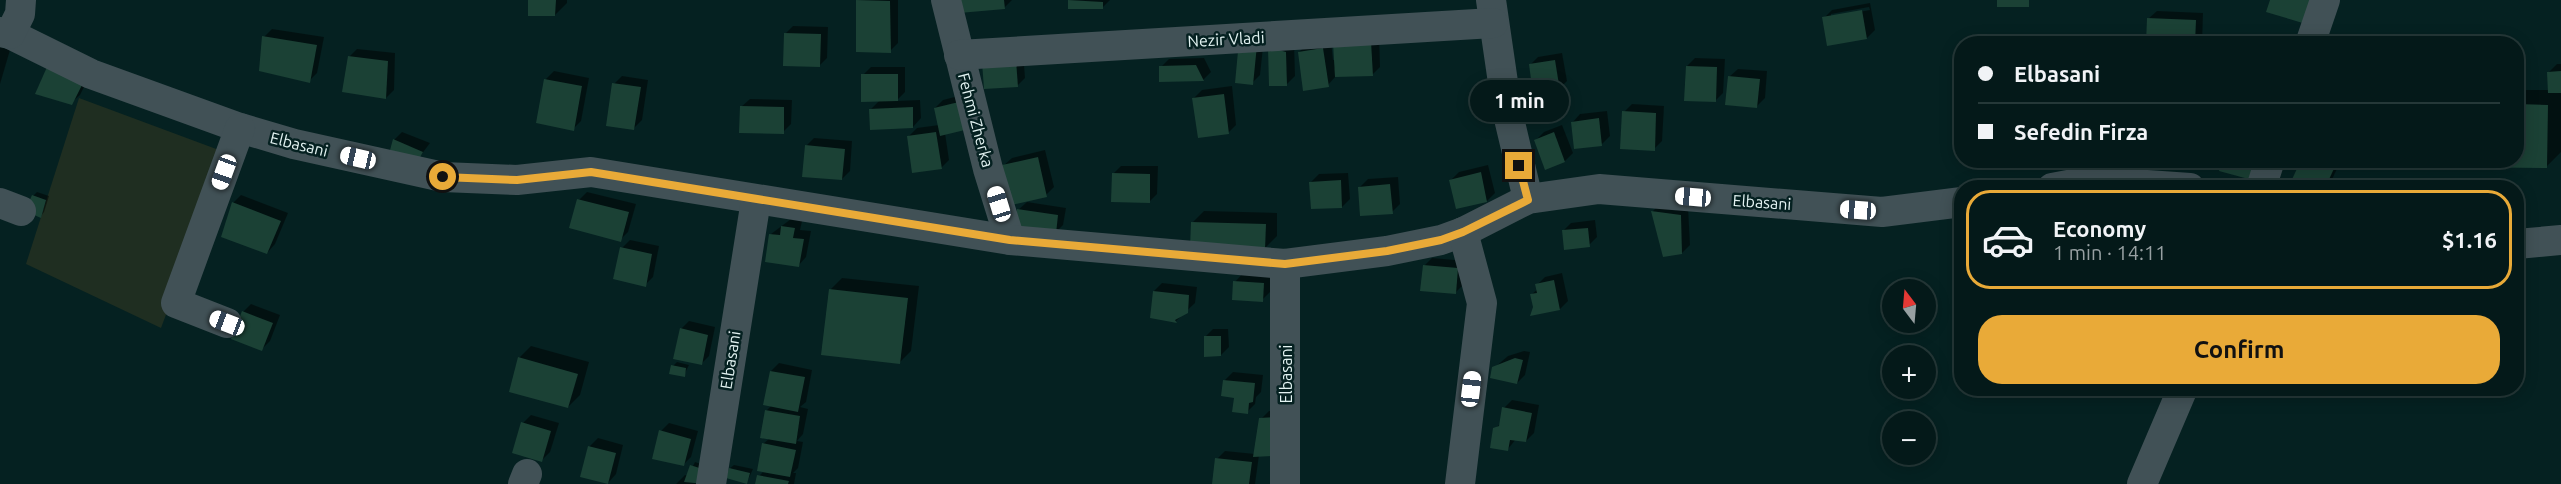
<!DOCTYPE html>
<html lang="en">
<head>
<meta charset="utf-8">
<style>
	:root { --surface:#041919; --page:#0d2222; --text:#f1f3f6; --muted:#97a0a2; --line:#253838; --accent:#e9aa38 }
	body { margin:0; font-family:Ubuntu,sans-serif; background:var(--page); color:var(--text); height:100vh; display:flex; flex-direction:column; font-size:22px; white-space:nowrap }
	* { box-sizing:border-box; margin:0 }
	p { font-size:20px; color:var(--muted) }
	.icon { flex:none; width:33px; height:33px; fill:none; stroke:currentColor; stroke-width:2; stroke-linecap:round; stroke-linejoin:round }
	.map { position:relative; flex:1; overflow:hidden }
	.panel { position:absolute; left:1954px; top:180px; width:570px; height:216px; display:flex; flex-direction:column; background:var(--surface); border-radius:24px; box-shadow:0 3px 15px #0003,0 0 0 2px var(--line) }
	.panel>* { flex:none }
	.banner { position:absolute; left:1954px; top:36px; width:570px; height:132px; border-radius:24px; box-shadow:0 3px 15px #0003,0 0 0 2px var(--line); display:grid; align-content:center; height:132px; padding:0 24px; background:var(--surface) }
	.needle { width:39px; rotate:344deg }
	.tools { position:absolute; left:1882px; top:279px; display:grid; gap:12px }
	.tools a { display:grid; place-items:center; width:54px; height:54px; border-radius:50%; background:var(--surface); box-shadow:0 3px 15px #0003,0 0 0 2px var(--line); font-size:30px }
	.end { position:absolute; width:27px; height:27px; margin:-14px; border:8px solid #e9aa38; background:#111; box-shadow:0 0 0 3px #111 }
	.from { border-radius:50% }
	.bubble { position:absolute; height:42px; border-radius:21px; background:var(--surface); box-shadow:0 3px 15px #0003,0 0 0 2px var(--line); font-size:20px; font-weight:700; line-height:42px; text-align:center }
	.car { position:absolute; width:18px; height:36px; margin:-18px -9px; border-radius:8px; box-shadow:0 0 4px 2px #0007; background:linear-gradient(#fff 24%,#345 0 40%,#fff 0 76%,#345 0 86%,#fff 0) }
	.banner b { display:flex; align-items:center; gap:21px; height:57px; font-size:22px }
	.banner b+b { border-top:2px solid var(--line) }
	.banner i { width:15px; height:15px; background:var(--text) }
	ul { padding:10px 0 0; list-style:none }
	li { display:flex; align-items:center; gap:18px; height:99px; margin:0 12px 9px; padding:0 12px; border:3px solid transparent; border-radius:24px }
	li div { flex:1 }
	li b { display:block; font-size:22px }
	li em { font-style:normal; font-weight:700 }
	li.selected { border-color:var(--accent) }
	li>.icon { width:54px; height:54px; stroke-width:1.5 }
	.button { display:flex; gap:12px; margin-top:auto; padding:12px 24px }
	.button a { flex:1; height:69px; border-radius:24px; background:var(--accent); color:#111; font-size:24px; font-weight:700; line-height:69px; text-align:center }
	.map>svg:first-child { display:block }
</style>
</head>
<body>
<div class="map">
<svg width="2561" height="484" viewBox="0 0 2561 484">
	<rect width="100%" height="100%" fill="#052121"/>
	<polygon fill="#1f2e21" points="79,98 227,153 161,328 26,264"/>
	<g fill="#0007" fill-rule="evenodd">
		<polygon points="529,0 567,0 567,3 555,15"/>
		<polygon points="858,0 898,0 898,43 890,51 858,51"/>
		<polygon points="959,0 1012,0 1004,8"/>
		<polygon points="1070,0 1110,0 1103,7 1070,8"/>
		<path d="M1870,3L1875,30L1867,38L1824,18L1832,10ZM1869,7L1870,10L1831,17V14Z"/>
		<polygon points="2157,11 2203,13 2202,44 2147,44 2148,19"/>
		<polygon points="793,26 828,27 827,58 819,66 785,34"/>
		<polygon points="272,29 324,37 317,73 309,81 264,37"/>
		<polygon points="1379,34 1380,67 1372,75 1336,76 1328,85 1299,52 1307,44 1331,41 1333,60 1336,60"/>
		<polygon points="1264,38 1260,75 1252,83 1247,43"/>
		<polygon points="1294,44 1295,76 1287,84 1270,47"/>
		<polygon points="0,47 10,50 0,84"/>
		<polygon points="357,49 395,53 394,90 386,98 349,57"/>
		<polygon points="1023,52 1025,78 1017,86 986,88"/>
		<polygon points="1562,53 1567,81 1559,89 1530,65 1538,57"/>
		<polygon points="1204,58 1211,72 1203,80 1161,67 1169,59"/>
		<polygon points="1695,58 1725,59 1723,93 1715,101 1687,66"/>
		<polygon points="2557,64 2561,64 2561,152 2547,166 2517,160 2517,90 2549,90 2549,72"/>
		<polygon points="871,67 905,67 905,92 896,101 920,100 921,118 913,127 871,109 880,100 863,75"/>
		<polygon points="1738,69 1767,71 1765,98 1757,106 1729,77"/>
		<polygon points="554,71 589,78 581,121 573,129 546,79"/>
		<polygon points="91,73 80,95 71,103 37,93"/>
		<polygon points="622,76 648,80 642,120 634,128 614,84"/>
		<polygon points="1232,86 1236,125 1228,133 1194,98 1202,90"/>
		<polygon points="970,93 945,133 949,160 941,168 909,136 917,128 939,125 935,108 943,100"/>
		<polygon points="750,99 792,100 791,124 783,132 741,107"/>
		<polygon points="1632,104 1664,106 1662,141 1654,149 1624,112"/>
		<polygon points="1607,111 1610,136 1602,144 1572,123 1580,114"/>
		<polygon points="1562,125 1573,153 1565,161 1546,168 1536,140 1544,132"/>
		<polygon points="402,132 430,143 418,159 394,140"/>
		<polygon points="814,138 852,141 850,171 842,179 806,146"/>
		<polygon points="1045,150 1054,187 1046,195 1003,166 1012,158"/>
		<polygon points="2303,160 2341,160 2328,188 2290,188"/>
		<polygon points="1488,165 1495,193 1487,201 1451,180 1459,172"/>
		<polygon points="1121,166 1158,166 1157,194 1149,202 1113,174"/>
		<polygon points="1348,173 1350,199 1342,207 1311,182 1319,174"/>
		<polygon points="1398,177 1400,204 1392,212 1360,187 1368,179"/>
		<polygon points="37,192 49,196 44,212 41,216 33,196"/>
		<polygon points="587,192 636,204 628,232 620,240 579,200"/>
		<polygon points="241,195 288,213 275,244 267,253 233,203"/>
		<polygon points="1027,202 1066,208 1063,225 1055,233 1018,210"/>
		<polygon points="1660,204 1688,207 1690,245 1682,253 1652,212"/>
		<polygon points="1204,211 1277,213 1277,236 1265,248 1193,222"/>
		<polygon points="791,219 802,221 800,230 811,231 806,257 798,266 771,234"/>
		<polygon points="1595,220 1597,237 1589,245 1563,231 1571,223"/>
		<polygon points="630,240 659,246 653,277 645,285 622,248"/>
		<polygon points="1432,258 1466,261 1463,285 1455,293 1424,266"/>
		<polygon points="1243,273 1271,275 1270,292 1262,300 1235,282"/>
		<polygon points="1562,273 1568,301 1560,309 1535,307 1532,294 1538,289 1537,285 1545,277"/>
		<polygon points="842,278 919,286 911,351 899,363 830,290"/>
		<polygon points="1162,283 1197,287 1195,303 1176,321 1151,317 1154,291"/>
		<polygon points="251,304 280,315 270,341 262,349 243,312"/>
		<polygon points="689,321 715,327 709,356 701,364 681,329"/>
		<polygon points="1213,329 1228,329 1229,347 1221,355 1205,337"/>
		<polygon points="531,346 589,362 580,395 568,407 519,358"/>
		<polygon points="1524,351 1530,352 1525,375 1517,383 1494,368 1508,356"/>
		<polygon points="677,362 689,365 684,375 673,366"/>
		<polygon points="779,363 812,370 806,402 800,407 808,409 803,434 797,441 803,442 798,468 793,473 796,473 794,484 757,484 759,476 764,471 763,444 770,438 766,411 772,405 771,371"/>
		<polygon points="1233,372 1263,375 1261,392 1256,397 1255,404 1247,412 1225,380"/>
		<polygon points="1512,400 1539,405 1534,433 1526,441 1516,439 1508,449 1495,429 1501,423 1504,408"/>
		<polygon points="1285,410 1259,455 1255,484 1214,484 1217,459 1225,451 1255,454 1261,419 1269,411"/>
		<polygon points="531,415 559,423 550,452 542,460 523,423"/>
		<polygon points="669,423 698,431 691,457 683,465 661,431"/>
		<polygon points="598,438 623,445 616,474 608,483 582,476 590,446"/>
		<polygon points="695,462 712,468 706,484 676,484 685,475 688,476"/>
		<polygon points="734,465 753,469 747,482 730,468"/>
	</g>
	<g fill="#1b4135">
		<polygon points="528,0 556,0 555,16 528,16"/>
		<polygon points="856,0 890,1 891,53 856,52"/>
		<polygon points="958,0 1004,0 1005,9 959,13"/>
		<polygon points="1068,0 1103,2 1103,9 1068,9"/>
		<rect x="1997" y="0" width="32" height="7"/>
		<polygon points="2270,0 2313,0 2306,24 2266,12"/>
		<polygon points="1862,10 1867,39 1827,46 1822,17"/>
		<polygon points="2147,18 2196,20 2195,44 2146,44"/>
		<polygon points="784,33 821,34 820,67 783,66"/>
		<polygon points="262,36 317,45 310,83 259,71"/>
		<polygon points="1371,41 1373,76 1335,77 1333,43"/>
		<polygon points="1257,45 1253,85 1235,83 1238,51"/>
		<polygon points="1268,47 1286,52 1287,86 1269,86"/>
		<polygon points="1323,48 1329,87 1303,91 1298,52"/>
		<polygon points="348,56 388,61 386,99 342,92"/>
		<polygon points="1016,60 1018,87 984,89 982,62"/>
		<polygon points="1555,60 1560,91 1533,95 1529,64"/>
		<polygon points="1196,65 1204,81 1159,82 1159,66"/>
		<polygon points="1686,66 1717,67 1716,102 1684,101"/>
		<polygon points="47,67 84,81 72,105 35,94"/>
		<polygon points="2561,71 2561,93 2548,93 2547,72"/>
		<polygon points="861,74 898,74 898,101 861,102"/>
		<polygon points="1728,76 1760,79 1757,108 1725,105"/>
		<polygon points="544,79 582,86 574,131 536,123"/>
		<polygon points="612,83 641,87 634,130 606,126"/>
		<polygon points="1224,94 1229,134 1198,138 1192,98"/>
		<polygon points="963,101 969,129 940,136 934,108"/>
		<polygon points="2517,104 2548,105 2547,168 2453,167 2453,160 2517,160"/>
		<polygon points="740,106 784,107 784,134 739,133"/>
		<polygon points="913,107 913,128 870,130 869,109"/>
		<polygon points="1622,111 1656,113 1655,151 1620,149"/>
		<polygon points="1599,118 1602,146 1574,149 1571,122"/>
		<polygon points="936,132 942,169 912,173 907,136"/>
		<polygon points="1554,132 1565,162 1545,170 1534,140"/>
		<polygon points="393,139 423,152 418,161 389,154"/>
		<polygon points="805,145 845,149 842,180 802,177"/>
		<polygon points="1038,157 1047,197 1011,205 1002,165"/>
		<polygon points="2222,160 2262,160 2256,181 2219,171"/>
		<polygon points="2301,160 2338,160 2325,188 2288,188"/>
		<polygon points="1481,172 1487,202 1456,209 1449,180"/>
		<polygon points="1112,173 1150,174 1150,203 1111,202"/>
		<polygon points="1341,180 1342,208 1311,209 1309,182"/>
		<polygon points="1390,184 1393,214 1360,216 1358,187"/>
		<polygon points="32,195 46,200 41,218 25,211"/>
		<polygon points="577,199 629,212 621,242 569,228"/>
		<polygon points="232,202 281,221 267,254 221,237"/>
		<polygon points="1017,209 1058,215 1056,234 1014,228"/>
		<polygon points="1651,211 1681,215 1682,254 1663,257"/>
		<polygon points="1191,222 1266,224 1265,250 1190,248"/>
		<polygon points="781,226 795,228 793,238 804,239 799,267 765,262 769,234 780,235"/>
		<polygon points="1588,228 1590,247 1564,250 1562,230"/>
		<polygon points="620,247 652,254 646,287 613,279"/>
		<polygon points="1423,265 1458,268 1456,294 1420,291"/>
		<polygon points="1554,280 1560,310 1530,316 1533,307 1530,294 1537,293 1535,284"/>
		<polygon points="1233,281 1264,283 1263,302 1232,300"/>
		<polygon points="829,289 908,298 900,364 821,355"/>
		<polygon points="1153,291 1189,295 1188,313 1175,320 1177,323 1150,318"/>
		<polygon points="242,311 273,323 262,351 231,339"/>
		<polygon points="680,328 708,335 702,365 673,359"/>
		<polygon points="1204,336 1221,336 1221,356 1204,357"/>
		<polygon points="518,357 578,374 568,408 509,392"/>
		<polygon points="1515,358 1523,360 1517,384 1490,378 1492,367"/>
		<polygon points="671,365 686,368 685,377 669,374"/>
		<polygon points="770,371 805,377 798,412 763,405"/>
		<polygon points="1223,380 1255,383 1253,402 1249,403 1248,414 1232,412 1234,398 1221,396"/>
		<polygon points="1502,407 1532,413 1526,442 1510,440 1508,451 1490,448 1493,428 1499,426"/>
		<polygon points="765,410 800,416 796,444 760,438"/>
		<polygon points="1278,417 1273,456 1253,457 1259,418"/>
		<polygon points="521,422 551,431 542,462 512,453"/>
		<polygon points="659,430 691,439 684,466 652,459"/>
		<polygon points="762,443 796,450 790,477 757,471"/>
		<polygon points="588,446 616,453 608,484 580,477"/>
		<polygon points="1215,458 1252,462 1249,484 1212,484"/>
		<polygon points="690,465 709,471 705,484 684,482"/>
		<polygon points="729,468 750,473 747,484 726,478"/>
		<polygon points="757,475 789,481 788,484 755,484"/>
	</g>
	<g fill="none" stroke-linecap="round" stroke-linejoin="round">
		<g stroke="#415156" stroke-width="30">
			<polyline points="946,0 988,169 1010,240"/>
			<polyline points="1491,0 1507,110 1528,199"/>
			<polyline points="0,32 10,34 91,74 240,128 294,144 443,177 517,180 591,172 1010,240 1285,264 1387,251 1441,240 1463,232 1528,199 1599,189 1882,212 1962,202"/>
			<polyline points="10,34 20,14 21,0"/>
			<polyline points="2310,44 2325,0"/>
			<polyline points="959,55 1493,23"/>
			<polyline points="2052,188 2089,181 2190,188"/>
			<polyline points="2261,188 2270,160"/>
			<polyline points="0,203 21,211"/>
			<polyline points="2517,244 2561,240"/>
			<polyline points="1285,264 1285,484"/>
			<polyline points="227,323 176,303 240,128"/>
			<polyline points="523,484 527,474"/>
			<polyline points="711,484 756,200"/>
			<polyline points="1460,484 1482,303 1463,232"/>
			<polyline points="2142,484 2183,388"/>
		</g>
	</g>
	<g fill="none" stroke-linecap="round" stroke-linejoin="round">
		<polyline stroke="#e9aa38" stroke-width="8" points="443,177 517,180 591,172 1010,240 1285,264 1387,251 1441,240 1463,232 1528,200 1519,166"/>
	</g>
	<g text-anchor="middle" stroke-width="5" stroke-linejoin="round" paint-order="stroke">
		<g font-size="16" fill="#e3f3f2" stroke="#052121">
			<text transform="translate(1226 39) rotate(-3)" y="6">Nezir Vladi</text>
			<text transform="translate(976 120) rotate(75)" y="6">Fehmi Zherka</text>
			<text transform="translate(299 144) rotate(14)" y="6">Elbasani</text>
			<text transform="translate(1762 202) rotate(4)" y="6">Elbasani</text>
			<text transform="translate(730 360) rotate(-81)" y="6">Elbasani</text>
			<text transform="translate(1286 374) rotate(-90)" y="6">Elbasani</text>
		</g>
	</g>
</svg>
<div class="tools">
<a><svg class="needle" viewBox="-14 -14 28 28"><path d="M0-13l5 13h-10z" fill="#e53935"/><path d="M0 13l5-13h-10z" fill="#97a0a2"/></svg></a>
<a>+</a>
<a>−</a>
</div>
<i class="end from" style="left:443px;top:177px"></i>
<i class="end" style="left:1519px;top:166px"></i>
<div class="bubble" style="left:1470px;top:80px;width:99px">1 min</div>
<i class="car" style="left:358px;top:158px;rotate:283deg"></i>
<i class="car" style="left:224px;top:172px;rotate:200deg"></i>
<i class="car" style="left:1693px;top:197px;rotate:275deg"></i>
<i class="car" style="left:999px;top:204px;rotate:343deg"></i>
<i class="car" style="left:1858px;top:210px;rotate:274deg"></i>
<i class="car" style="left:227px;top:323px;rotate:291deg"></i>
<i class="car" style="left:1471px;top:389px;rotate:7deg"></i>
<div class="banner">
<b><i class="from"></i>Elbasani</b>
<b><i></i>Sefedin Firza</b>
</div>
<section class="panel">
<ul>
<li class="selected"><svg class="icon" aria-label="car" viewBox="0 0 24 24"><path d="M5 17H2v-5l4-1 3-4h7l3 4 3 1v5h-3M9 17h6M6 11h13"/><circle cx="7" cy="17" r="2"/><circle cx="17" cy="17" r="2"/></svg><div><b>Economy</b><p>1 min · 14:11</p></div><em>$1.16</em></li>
</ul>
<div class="button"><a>Confirm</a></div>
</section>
</div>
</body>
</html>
